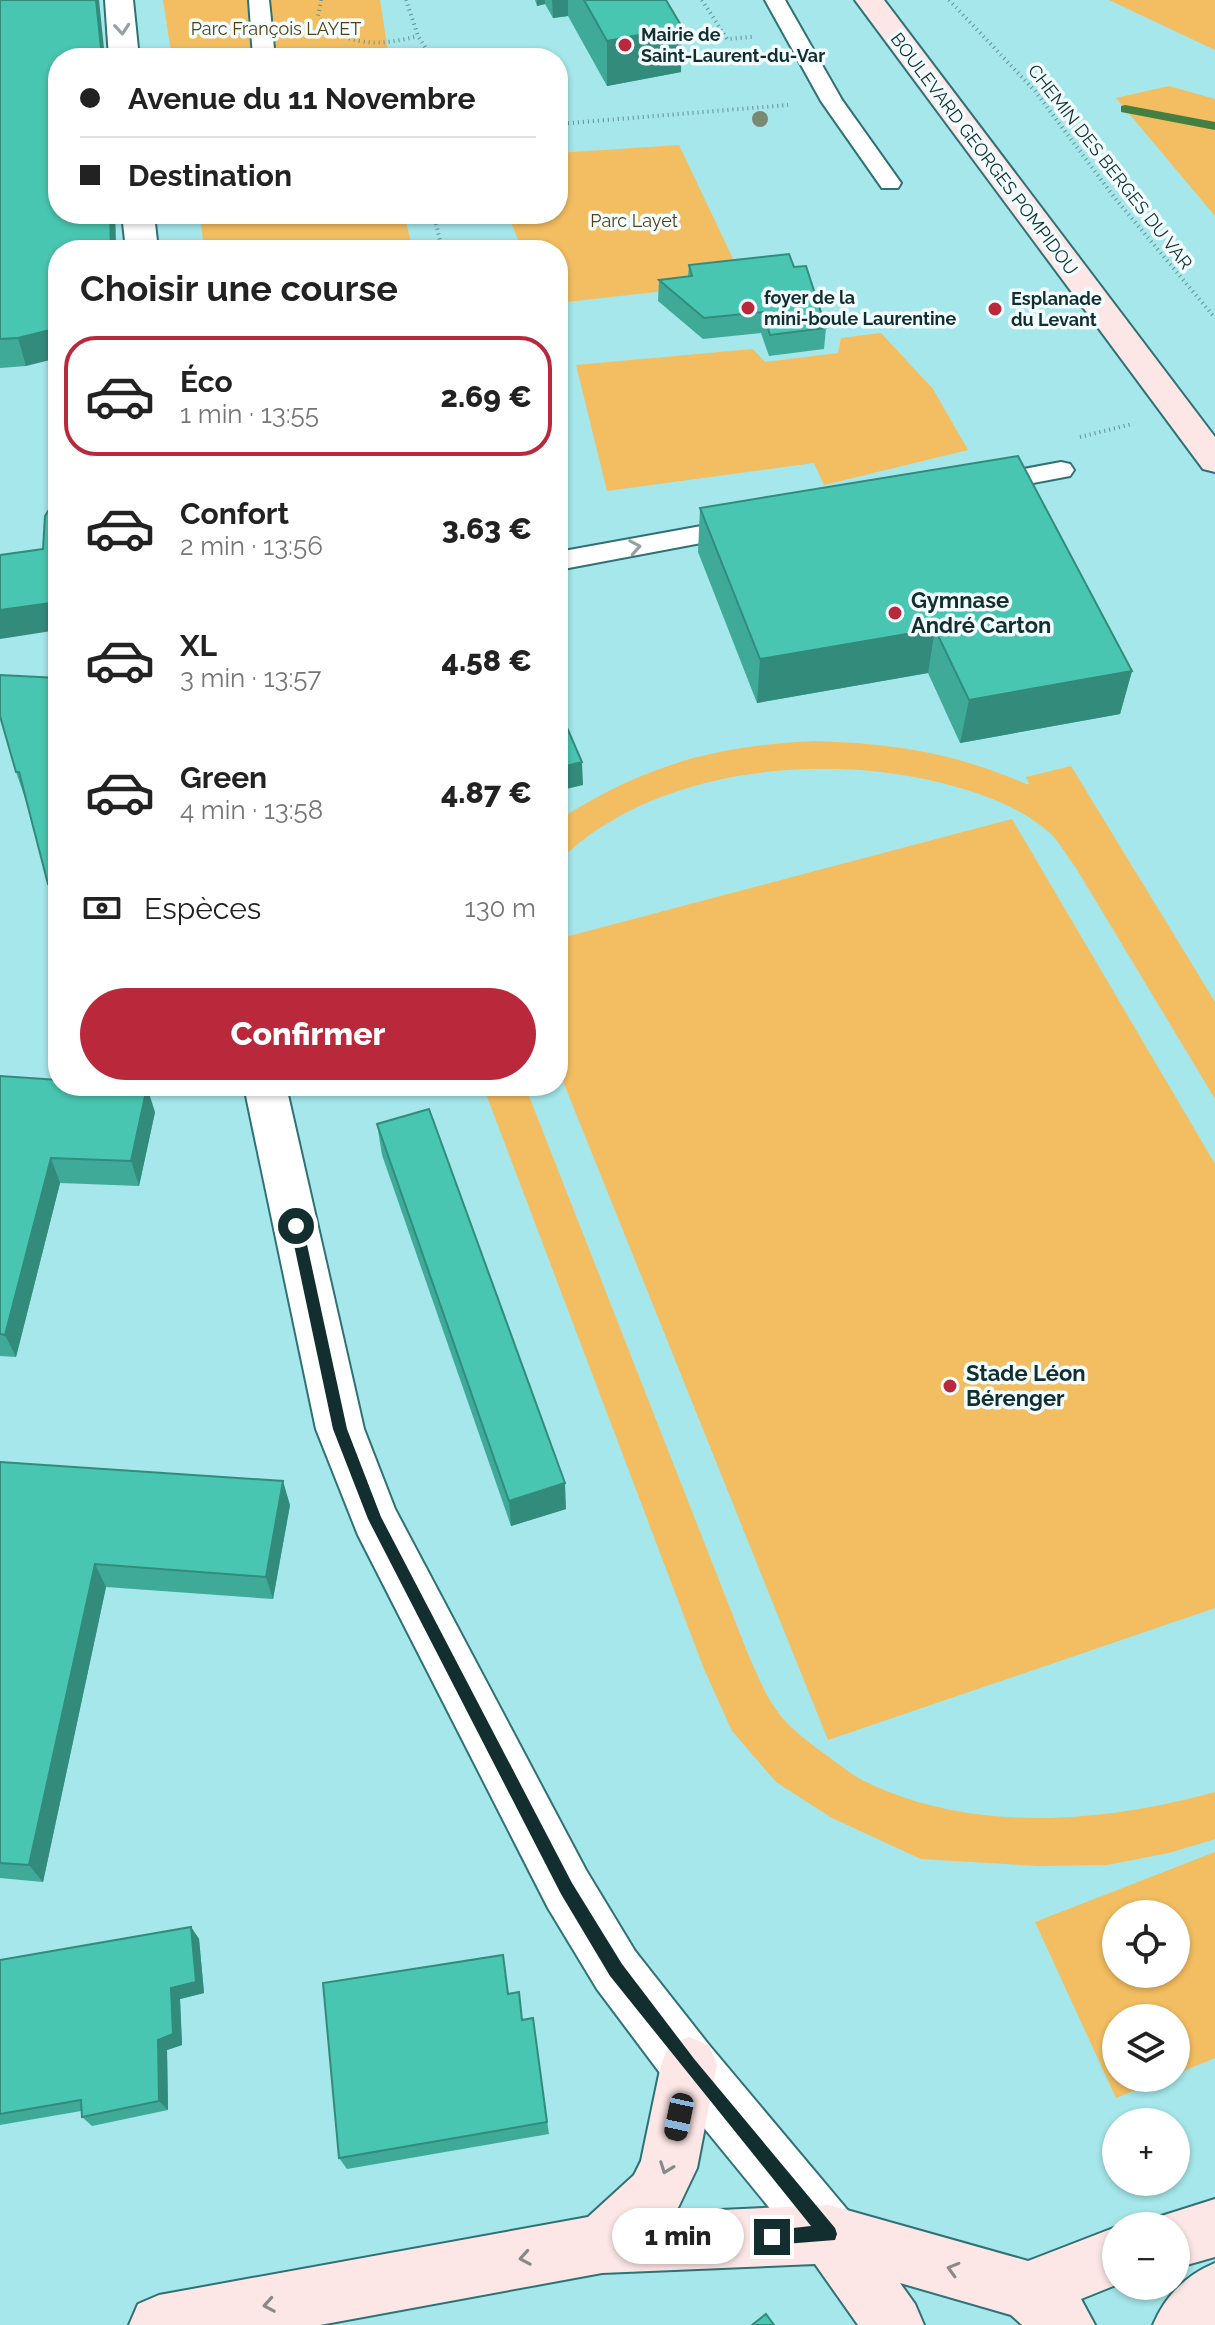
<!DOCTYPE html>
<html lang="fr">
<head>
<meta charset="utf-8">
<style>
	:root { --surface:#fff; --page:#f6f6f6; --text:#222; --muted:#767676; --line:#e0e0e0; --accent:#ba293b }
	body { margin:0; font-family:Raleway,sans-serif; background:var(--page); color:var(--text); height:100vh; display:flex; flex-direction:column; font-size:30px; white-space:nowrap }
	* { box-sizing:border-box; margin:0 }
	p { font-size:26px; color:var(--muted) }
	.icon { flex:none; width:44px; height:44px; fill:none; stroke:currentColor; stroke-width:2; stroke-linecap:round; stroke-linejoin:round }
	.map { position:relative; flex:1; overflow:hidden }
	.panel { position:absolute; left:48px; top:240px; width:520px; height:856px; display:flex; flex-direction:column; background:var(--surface); border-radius:32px; box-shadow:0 2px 6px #0004 }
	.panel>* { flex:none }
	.hud { position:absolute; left:48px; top:48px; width:520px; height:176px; border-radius:32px; box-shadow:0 2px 6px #0004; display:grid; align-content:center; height:176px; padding:0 32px; background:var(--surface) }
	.buttons { position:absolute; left:1102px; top:1900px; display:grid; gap:16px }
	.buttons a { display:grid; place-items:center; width:88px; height:88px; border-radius:50%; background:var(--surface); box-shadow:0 2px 6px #0004; font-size:40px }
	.end { position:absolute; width:36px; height:36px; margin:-18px; border:10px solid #132e2f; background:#fff; box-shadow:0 0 0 4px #fff }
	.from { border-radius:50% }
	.bubble { position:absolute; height:56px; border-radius:28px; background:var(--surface); box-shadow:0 2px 6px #0004; font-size:26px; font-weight:800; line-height:56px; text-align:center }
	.car { position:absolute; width:24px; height:48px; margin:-24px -12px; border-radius:10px; box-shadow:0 0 6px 2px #0007; background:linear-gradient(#222 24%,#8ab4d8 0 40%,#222 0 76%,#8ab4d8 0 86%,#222 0) }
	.hud b { display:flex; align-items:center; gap:28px; height:76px; font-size:30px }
	.hud b+b { border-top:2px solid var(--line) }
	.hud i { width:20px; height:20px; background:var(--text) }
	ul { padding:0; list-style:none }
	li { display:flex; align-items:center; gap:24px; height:120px; margin:0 16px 12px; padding:0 16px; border:4px solid transparent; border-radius:32px }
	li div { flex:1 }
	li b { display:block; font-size:30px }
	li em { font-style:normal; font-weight:800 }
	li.current { border-color:var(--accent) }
	li>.icon { width:72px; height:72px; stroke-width:1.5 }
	h2 { padding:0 32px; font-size:36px; line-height:96px }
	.pay { display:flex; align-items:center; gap:20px; height:88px; padding:0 32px; font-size:30px }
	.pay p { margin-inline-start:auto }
	.cta { display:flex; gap:16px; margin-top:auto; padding:16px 32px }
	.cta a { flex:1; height:92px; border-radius:48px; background:var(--accent); color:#fff; font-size:32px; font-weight:800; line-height:92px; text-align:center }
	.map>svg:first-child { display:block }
</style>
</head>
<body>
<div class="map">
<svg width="1215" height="2325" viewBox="0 0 1215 2325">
	<rect width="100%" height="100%" fill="#a5e7ea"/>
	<g fill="#f3be61" fill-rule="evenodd">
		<polygon points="163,0 380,0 389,58 172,58"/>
		<polygon points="1109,0 1215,0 1215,50"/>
		<polygon points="1169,86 1215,99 1215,216 1116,98"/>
		<polygon points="679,145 744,282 558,303 558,250 522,250 508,214 558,214 558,153"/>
		<polygon points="200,214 404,214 413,250 204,250"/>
		<polygon points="881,333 933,389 968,450 824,485 814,463 607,491 576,365 753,349 765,362 838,353 841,338"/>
		<path d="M816,741C895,744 952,752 1026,784H1029L1026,777L1071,766L1215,1002V1099L1076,868C1068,858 1061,844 1051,834C1025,810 987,795 953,786C830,751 653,766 558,862V820C646,765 712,746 816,741Z"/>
		<polygon points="1012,819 1215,1164 1215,1608 828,1740 558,1069 558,939"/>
		<path d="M483,1086H525L748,1654C756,1672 764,1692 775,1708C787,1727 811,1744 829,1757C840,1765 852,1775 864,1781C972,1834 1103,1823 1215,1792V1839L1169,1853L1107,1865L1039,1866L921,1859L832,1818L776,1782L732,1731L704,1669Z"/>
		<path d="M1215,1852V2058L1176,2074V2018H1116V2078H1166L1116,2098L1035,1922ZM1116,1914H1176V1974H1116Z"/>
	</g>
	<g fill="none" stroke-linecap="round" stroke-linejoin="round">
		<polygon fill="#447e40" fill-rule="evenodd" points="1125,105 1215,122 1215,130 1121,112 1121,106"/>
		<g stroke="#2f7174" stroke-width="4">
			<g id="service">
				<polygon points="249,0 269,0 275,58 253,58"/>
				<polygon points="765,0 785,0 842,100 901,183 898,188 882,188 821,101"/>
				<polygon points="1061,462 1070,464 1074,470 1070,476 986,492 977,490 973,484 977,478 986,476"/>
				<polygon points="740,519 749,522 753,528 749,534 558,570 558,552"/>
			</g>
		</g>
		<g stroke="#2f7174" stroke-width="4">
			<g id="tertiary">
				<polygon points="105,0 133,0 139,58 109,58"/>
				<polygon points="122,214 154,214 158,250 126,250"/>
				<polygon points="244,1086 286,1086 364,1429 395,1509 586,1870 635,1951 709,2045 850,2213 858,2234 850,2255 829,2263 808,2255 669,2085 597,1989 548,1908 358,1535 316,1429"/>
			</g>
		</g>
		<g stroke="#2f7174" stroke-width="4">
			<g id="secondary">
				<polygon points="855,0 884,0 1215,437 1215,472 1203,469"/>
				<polygon points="689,2037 709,2045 717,2065 697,2168 676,2212 829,2205 1028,2261 1116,2227 1116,2285 1081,2299 1095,2325 1022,2325 1011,2315 900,2283 915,2304 924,2325 858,2325 815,2264 602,2273 320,2325 129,2325 138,2304 159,2295 588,2217 634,2175 641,2161 661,2065 669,2045"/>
				<polygon points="1215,2199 1215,2257 1176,2268 1176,2226 1152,2226 1155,2218"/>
				<path d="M1215,2263V2325H1153C1165,2296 1186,2275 1215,2263Z"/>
			</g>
		</g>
		<g stroke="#629294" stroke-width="4" stroke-dasharray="1 4" stroke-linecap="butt">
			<path d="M321,0L318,16C344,48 381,46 418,36"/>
			<polyline points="406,0 418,36 432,58"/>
			<polyline points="702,0 727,39 752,37"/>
			<polyline points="949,0 1035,91 1114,197 1215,318"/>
			<polyline points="558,124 788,105"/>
			<polyline points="434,214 442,250"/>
			<polyline points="1080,437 1132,424"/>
		</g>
		<use href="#service" fill="#fff" fill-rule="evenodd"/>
		<use href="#tertiary" fill="#fff" fill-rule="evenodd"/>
		<use href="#secondary" fill="#fde7e6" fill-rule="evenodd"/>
	</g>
	<circle fill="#7a8a72" cx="760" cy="119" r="8"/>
	<g fill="#3faa98">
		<polygon points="0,0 115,214 116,250 58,250 26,366 0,368"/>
		<polygon points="535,0 666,0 681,72 607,86 568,16 553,18 545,4 537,6"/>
		<polygon points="689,265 794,267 826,328 824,349 769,356 761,333 703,339 658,301 659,280 688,277"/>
		<polygon points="700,508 1132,671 1120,714 960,743 928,673 757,703 698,552"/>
		<polygon points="0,675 27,804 16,772"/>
		<polygon points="0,1076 155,1112 139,1186 60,1183 16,1357 0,1356"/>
		<polygon points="377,1124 566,1509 511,1526 382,1155"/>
		<polygon points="0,1462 290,1505 273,1599 106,1587 43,1882 0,1878"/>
		<polygon points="191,1927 199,1939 204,1993 180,1999 182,2045 167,2050 168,2110 92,2126 82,2117 81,2111 0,2125 0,1960"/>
		<polygon points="508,1994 523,2020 533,2018 549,2134 347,2169 339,2158"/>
	</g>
	<g fill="#338b7c">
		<polygon points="96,0 99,0 105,58 102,58"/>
		<polygon points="537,0 545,0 545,4 537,6"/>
		<polygon points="552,0 568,0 568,16 553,18"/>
		<polygon points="682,27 681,72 607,86 607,41"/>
		<polygon points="110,214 115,214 116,250 111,250"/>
		<polygon points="58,328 58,358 26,366 18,338"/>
		<polygon points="58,602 58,630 0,639 0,610"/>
		<polygon points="935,629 928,673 757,703 760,659"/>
		<polygon points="1132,671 1120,714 960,743 969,700"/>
		<polygon points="582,762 583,785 558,791 558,768"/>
		<polygon points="58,882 58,915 48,884"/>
		<polygon points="147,1087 155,1112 139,1186 131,1161"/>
		<polygon points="51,1158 60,1183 16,1357 5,1335"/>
		<polygon points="283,1481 290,1505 273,1599 266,1577"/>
		<polygon points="565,1483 566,1509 511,1526 509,1501"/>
		<polygon points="95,1564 106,1587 43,1882 29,1865"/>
		<polygon points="191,1927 199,1939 204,1993 180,1999 182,2045 167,2050 168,2110 159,2101 158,2040 171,1988"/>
	</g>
	<g fill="#49c6b1" stroke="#338b7c" stroke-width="2">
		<polygon points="0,0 96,0 102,58 58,58 58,214 110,214 111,250 58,250 58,328 18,338 0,339"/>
		<polygon points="584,0 666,0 682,27 607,41"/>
		<polygon points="789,254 794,267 806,266 826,328 770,335 763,312 704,318 659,280 692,276 689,265"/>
		<polygon points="1018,456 1132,671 969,700 935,629 760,659 700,508"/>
		<polygon points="58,495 58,602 0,610 0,555 43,549 45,516"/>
		<polygon points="0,675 58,678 58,882 48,884 19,772 16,772 0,716"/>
		<polygon points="558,707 582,762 558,768"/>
		<polygon points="0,1076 58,1080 58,1086 147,1087 131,1161 51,1158 5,1335 0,1334"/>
		<polygon points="429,1109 565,1483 509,1501 377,1124"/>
		<polygon points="0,1462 283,1481 266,1577 95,1564 29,1865 0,1863"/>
		<polygon points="191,1927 196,1982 171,1988 173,2034 158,2040 159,2101 82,2117 81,2100 0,2114 0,1960"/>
		<polygon points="503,1955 508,1994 519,1992 522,2020 533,2018 547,2122 339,2158 323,1983"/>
		<polygon points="766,2314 774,2325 752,2325"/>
	</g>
	<defs><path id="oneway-chevron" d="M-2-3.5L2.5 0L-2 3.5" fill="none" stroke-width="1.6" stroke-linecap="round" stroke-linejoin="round" transform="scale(2)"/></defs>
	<g stroke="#95a1a1">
		<use href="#oneway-chevron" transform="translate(122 29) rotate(85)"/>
		<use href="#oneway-chevron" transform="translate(635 547) rotate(-10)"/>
	</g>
	<g stroke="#888a8a">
		<use href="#oneway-chevron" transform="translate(666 2168) rotate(110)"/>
		<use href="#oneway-chevron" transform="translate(525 2258) rotate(170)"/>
		<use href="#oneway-chevron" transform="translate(953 2269) rotate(-164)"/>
		<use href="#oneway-chevron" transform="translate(269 2305) rotate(170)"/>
	</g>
	<polygon fill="#132e2f" points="296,1220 303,1226 347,1429 381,1517 572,1883 622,1964 695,2060 835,2228 837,2234 835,2240 772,2245 766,2243 763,2237 766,2231 811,2226 610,1976 561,1894 368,1519 333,1429 290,1226"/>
	<g fill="#ba293b" stroke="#f1fdfe" stroke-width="3">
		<circle cx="625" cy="45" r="8"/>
		<circle cx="748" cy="308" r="8"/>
		<circle cx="995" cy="309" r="8"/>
		<circle cx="895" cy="613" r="8"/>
		<circle cx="950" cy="1386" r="8"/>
	</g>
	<g text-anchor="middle" stroke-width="7" stroke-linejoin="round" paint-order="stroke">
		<g font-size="18" fill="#563e10" stroke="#f1fdfe">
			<text x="276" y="35">Parc François LAYET</text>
			<text x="634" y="227">Parc Layet</text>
		</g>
		<g font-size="18" font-weight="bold" fill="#132e2f" stroke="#f1fdfe" text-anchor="start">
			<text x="641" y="41">Mairie de<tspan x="641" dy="21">Saint-Laurent-du-Var</tspan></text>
			<text x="764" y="304">foyer de la<tspan x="764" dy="21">mini-boule Laurentine</tspan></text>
			<text x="1011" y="305">Esplanade<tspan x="1011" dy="21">du Levant</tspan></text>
		</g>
		<g font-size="18" fill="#132e2f" stroke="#f1fdfe">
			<text transform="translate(984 154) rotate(53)" y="6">BOULEVARD GEORGES POMPIDOU</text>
			<text transform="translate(1110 167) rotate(52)" y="6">CHEMIN DES BERGES DU VAR</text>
		</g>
		<g font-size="22" font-weight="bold" fill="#132e2f" stroke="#f1fdfe" text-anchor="start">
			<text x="911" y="608">Gymnase<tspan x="911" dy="25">André Carton</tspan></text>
			<text x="966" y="1381">Stade Léon<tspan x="966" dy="25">Bérenger</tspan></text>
		</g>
	</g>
</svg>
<div class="buttons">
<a><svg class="icon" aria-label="locate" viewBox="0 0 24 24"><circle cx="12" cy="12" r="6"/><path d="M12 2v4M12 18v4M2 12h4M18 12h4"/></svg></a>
<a><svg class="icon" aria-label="layers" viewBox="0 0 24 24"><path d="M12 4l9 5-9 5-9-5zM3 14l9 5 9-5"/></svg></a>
<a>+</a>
<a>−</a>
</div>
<i class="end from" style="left:296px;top:1226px"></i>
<i class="end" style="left:772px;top:2237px"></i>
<div class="bubble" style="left:612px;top:2208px;width:132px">1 min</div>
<i class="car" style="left:679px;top:2117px;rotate:192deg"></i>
<div class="hud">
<b><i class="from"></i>Avenue du 11 Novembre</b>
<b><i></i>Destination</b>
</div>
<section class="panel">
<h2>Choisir une course</h2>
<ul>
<li class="current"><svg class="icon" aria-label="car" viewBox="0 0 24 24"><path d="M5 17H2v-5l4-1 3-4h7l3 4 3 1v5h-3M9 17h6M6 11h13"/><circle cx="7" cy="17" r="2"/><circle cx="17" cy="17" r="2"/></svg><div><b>Éco</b><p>1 min · 13:55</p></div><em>2.69 €</em></li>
<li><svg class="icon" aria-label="car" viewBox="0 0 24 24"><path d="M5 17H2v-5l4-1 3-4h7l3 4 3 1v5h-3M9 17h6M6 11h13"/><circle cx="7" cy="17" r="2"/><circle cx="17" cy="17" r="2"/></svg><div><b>Confort</b><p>2 min · 13:56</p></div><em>3.63 €</em></li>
<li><svg class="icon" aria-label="car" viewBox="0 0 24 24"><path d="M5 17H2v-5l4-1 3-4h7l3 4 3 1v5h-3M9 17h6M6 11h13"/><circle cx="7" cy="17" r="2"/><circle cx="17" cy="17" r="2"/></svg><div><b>XL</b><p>3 min · 13:57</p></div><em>4.58 €</em></li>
<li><svg class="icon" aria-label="car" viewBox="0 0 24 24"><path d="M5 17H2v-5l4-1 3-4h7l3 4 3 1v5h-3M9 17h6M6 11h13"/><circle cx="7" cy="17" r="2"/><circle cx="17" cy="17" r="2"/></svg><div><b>Green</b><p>4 min · 13:58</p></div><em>4.87 €</em></li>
</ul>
<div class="pay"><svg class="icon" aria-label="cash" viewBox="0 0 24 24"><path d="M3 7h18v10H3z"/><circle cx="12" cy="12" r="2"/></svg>Espèces<p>130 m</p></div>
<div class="cta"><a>Confirmer</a></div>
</section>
</div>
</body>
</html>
